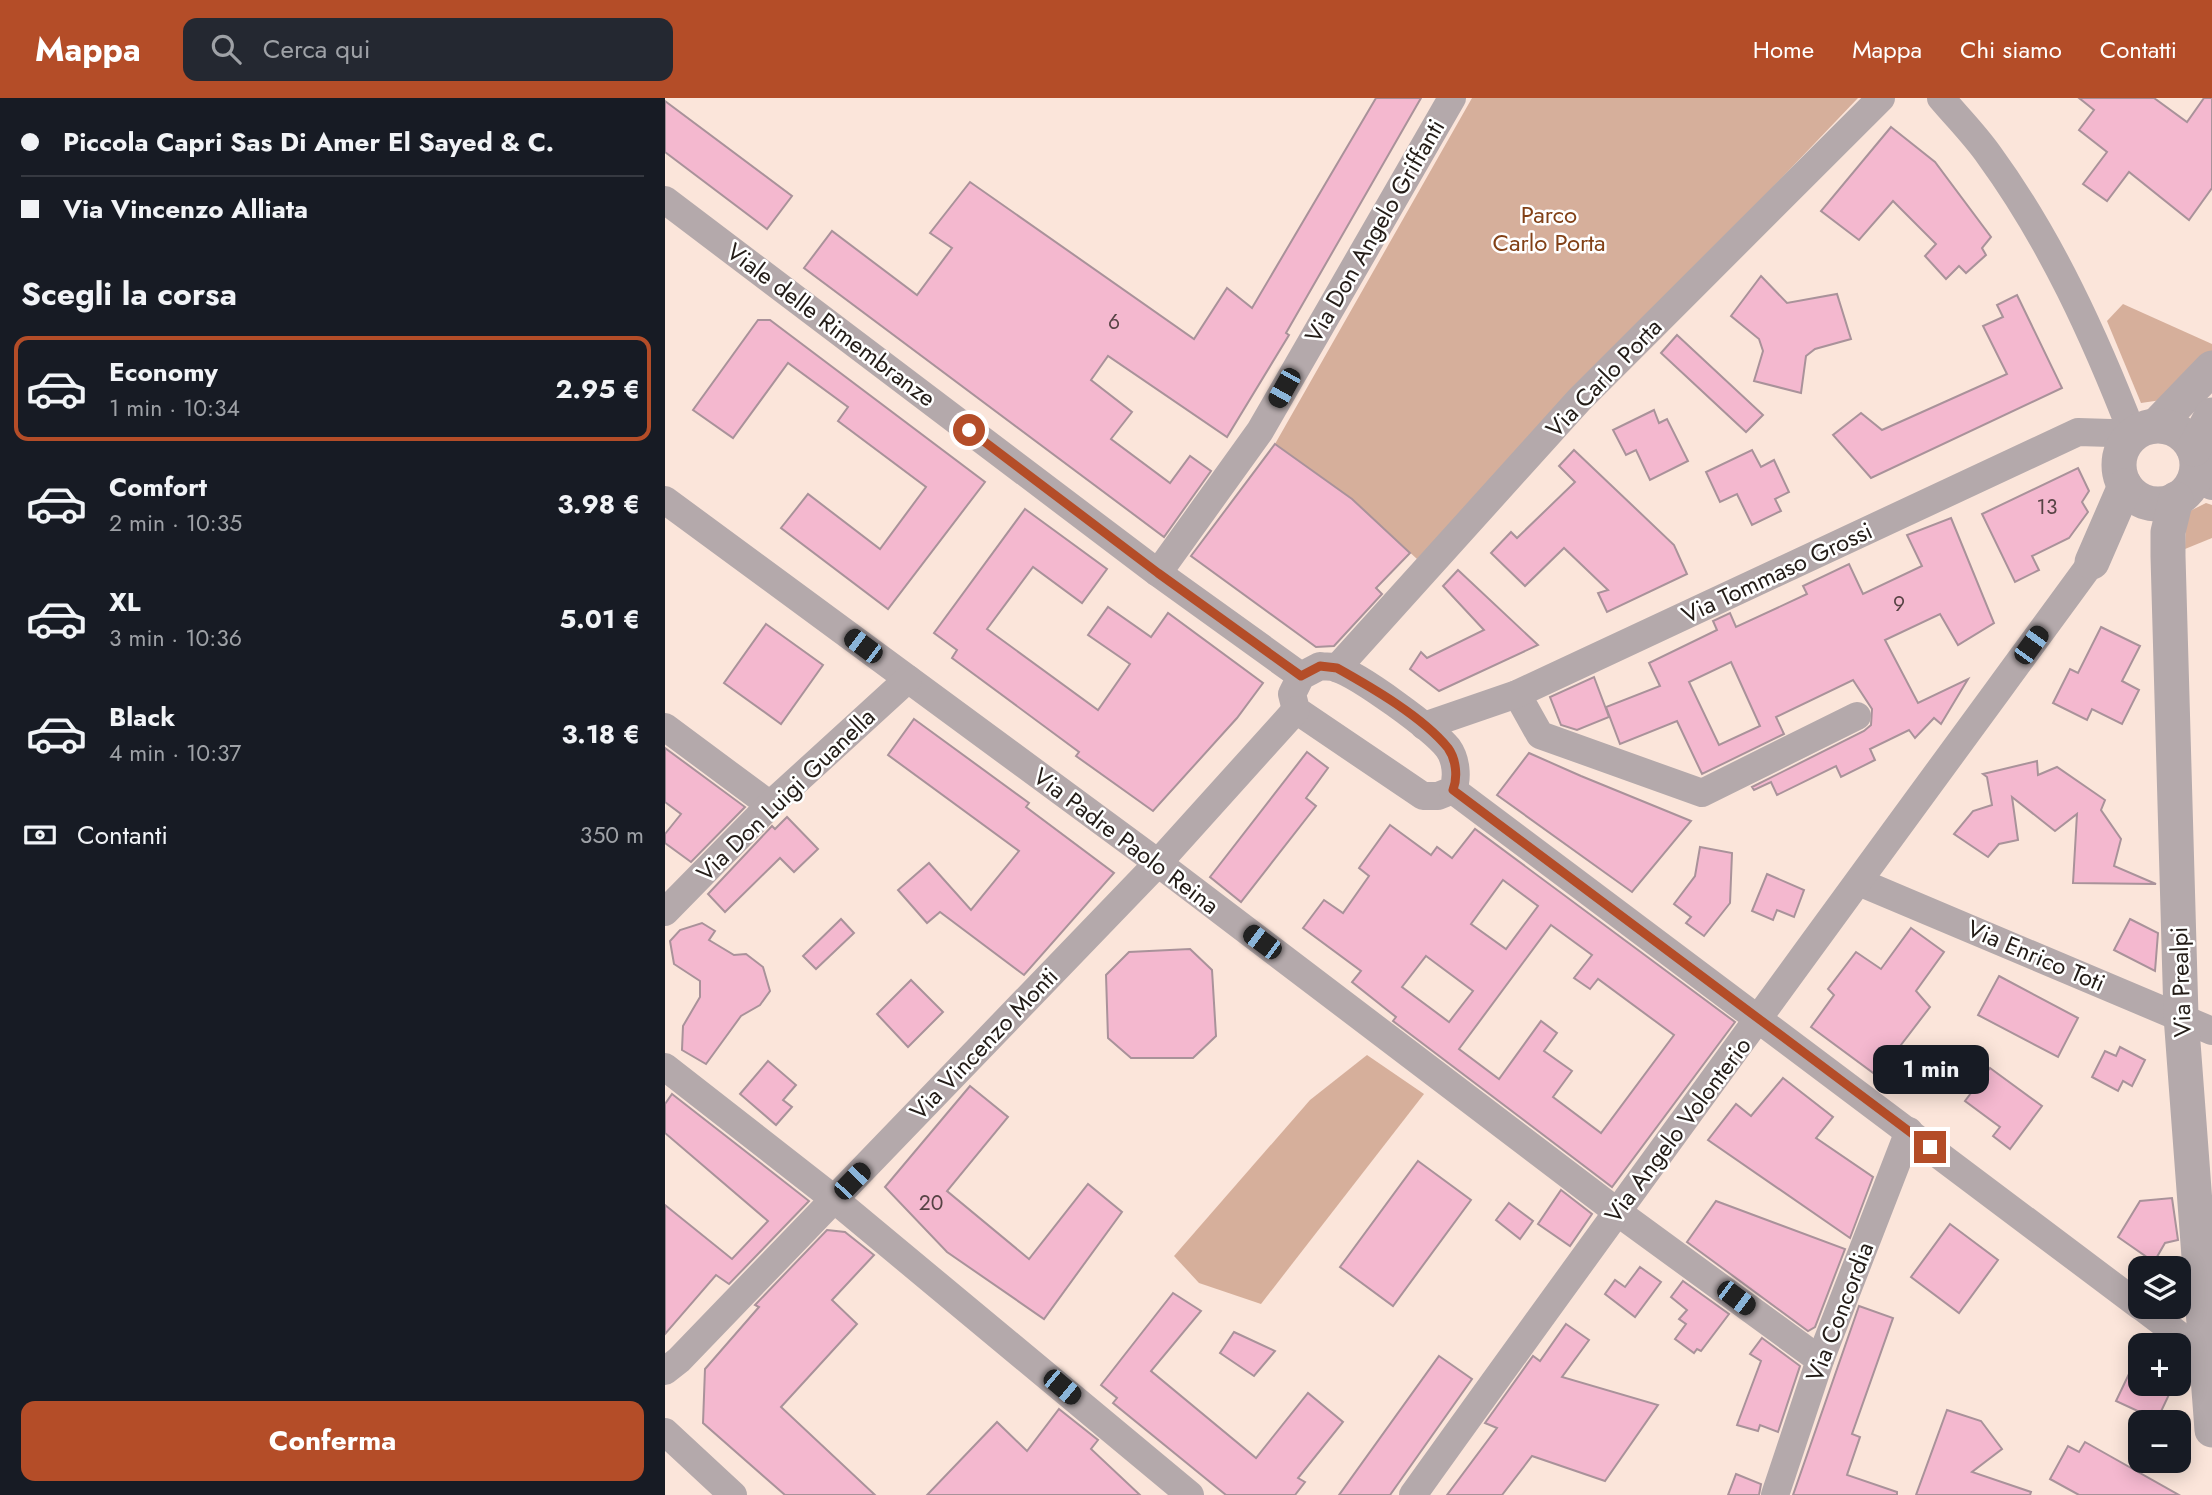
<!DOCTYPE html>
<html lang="it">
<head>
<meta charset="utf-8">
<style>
	:root { --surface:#171b24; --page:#242831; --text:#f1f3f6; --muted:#9ea1a6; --line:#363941; --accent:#b44d28 }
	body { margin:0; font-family:Jost,sans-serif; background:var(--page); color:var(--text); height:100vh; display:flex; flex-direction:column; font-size:26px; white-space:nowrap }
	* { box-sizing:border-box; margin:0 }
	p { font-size:23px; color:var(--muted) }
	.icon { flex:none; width:38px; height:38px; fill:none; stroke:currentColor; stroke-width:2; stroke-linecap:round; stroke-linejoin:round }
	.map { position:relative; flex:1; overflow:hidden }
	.sheet { display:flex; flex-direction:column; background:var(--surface); width:665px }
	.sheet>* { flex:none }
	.banner { display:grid; align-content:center; height:154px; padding:0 21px; background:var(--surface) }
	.fabs { position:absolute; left:1463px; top:1158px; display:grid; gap:14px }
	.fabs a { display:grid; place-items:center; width:63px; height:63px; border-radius:14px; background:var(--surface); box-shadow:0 4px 18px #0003; font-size:35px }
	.end { position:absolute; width:32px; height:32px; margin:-16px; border:9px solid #b44d28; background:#fff; box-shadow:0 0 0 4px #fff }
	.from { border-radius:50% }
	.bubble { position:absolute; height:49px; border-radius:14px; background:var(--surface); box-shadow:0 4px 18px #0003; font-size:23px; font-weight:700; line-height:49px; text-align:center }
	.car { position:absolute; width:21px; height:42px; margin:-21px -10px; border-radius:9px; box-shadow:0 0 5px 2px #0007; background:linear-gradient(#222 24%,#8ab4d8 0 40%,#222 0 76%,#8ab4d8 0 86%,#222 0) }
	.banner b { display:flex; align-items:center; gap:24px; height:66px; font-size:26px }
	.banner b+b { border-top:2px solid var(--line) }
	.banner i { width:18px; height:18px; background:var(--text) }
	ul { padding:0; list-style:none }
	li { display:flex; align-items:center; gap:21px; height:105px; margin:0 14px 10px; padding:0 7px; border:4px solid transparent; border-radius:14px }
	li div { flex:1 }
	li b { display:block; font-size:26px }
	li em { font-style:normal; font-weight:700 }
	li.on { border-color:var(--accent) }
	li>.icon { width:63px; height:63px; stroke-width:1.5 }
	h2 { padding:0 21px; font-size:32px; line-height:84px }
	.pay { display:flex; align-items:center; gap:18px; height:77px; padding:0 21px; font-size:26px }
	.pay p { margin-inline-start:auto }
	.button { display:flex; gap:14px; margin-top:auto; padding:14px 21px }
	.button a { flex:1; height:80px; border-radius:14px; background:var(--accent); color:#fff; font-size:28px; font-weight:700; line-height:80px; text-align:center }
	header { display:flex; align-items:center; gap:42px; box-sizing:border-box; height:98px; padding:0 35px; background:var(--accent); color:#fff }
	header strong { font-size:33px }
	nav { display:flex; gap:38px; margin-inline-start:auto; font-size:24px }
	.search { width:490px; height:63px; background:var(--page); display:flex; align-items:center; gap:18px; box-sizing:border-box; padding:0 24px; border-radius:14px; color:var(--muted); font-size:26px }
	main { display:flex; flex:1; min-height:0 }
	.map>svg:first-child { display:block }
</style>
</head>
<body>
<header>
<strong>Mappa</strong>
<div class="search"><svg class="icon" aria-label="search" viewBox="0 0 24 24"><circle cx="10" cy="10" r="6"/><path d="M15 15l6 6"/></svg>Cerca qui</div>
<nav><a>Home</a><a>Mappa</a><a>Chi siamo</a><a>Contatti</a></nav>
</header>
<main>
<section class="sheet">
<div class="banner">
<b><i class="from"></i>Piccola Capri Sas Di Amer El Sayed &amp; C.</b>
<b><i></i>Via Vincenzo Alliata</b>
</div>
<h2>Scegli la corsa</h2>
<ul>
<li class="on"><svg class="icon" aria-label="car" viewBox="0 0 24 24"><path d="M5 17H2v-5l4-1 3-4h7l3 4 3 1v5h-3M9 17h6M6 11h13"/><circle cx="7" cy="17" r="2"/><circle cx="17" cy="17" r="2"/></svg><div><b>Economy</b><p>1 min · 10:34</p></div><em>2.95 €</em></li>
<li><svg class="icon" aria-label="car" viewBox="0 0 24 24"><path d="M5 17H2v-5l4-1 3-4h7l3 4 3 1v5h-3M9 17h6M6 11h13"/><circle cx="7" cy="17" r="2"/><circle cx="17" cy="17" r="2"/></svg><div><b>Comfort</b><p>2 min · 10:35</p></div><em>3.98 €</em></li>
<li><svg class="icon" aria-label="car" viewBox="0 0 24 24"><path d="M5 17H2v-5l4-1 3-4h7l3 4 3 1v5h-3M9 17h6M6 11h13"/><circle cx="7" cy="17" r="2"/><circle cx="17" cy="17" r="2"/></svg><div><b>XL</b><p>3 min · 10:36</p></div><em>5.01 €</em></li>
<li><svg class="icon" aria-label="car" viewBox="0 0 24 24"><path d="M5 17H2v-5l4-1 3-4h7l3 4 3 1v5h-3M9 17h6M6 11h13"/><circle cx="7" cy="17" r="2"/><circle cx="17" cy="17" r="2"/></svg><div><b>Black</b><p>4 min · 10:37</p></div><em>3.18 €</em></li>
</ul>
<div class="pay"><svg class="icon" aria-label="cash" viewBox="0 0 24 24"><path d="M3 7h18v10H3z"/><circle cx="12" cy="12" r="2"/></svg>Contanti<p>350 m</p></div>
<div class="button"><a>Conferma</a></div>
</section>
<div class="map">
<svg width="1547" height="1397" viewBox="0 0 1547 1397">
	<rect width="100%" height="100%" fill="#fbe5da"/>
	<g fill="#d6af9b">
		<polygon points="807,0 1193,0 752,461 687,401 610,346"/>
		<polygon points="1458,206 1547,246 1547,262 1510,300 1476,305 1442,223"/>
		<polygon points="1541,405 1547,407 1547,440 1520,451 1521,415"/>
		<polygon points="702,957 759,996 596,1206 534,1185 509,1158 645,1002"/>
	</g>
	<g fill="#f4b8cf" stroke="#a9929a" stroke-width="2" fill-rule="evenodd">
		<polygon points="711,0 756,0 621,235 624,237 562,339 443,258 426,282 467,314 446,341 505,385 525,358 546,373 499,439 139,170 167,133 252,197 287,150 265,135 305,84 529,241 562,190 587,210"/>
		<polygon points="1414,0 1489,0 1522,24 1539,0 1547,0 1547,90 1524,122 1464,74 1442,103 1418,86 1442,54 1414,32 1429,12"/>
		<polygon points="0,3 127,98 102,131 0,54"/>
		<polygon points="1226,29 1270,64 1326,139 1317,150 1321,157 1301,175 1294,168 1281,181 1260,158 1271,146 1228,103 1194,142 1156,113"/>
		<polygon points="1096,178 1122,205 1172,196 1186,241 1150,251 1141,258 1136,295 1089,283 1098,253 1094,241 1066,218"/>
		<polygon points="1352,197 1397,290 1206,380 1168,337 1196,315 1217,332 1342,276 1318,228 1338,219 1332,207"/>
		<polygon points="93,222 105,222 320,384 223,511 116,430 143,396 215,451 261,389 173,323 183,309 123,265 68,340 28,312"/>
		<polygon points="1012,237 1098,317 1081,334 996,255"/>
		<polygon points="989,312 994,325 1002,321 1023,363 985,382 971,352 961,357 948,332"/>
		<polygon points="610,346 687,401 745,455 711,490 717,496 669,548 651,549 526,458"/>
		<polygon points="909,352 1009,447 1022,476 942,514 933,495 943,492 899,450 860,488 826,455 846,434 852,440 910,384 894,368"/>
		<polygon points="1087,352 1096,369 1109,362 1124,394 1110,401 1116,413 1087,427 1072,396 1055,404 1041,374"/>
		<polygon points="1413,370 1424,393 1417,404 1423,414 1404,440 1367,458 1374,472 1350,484 1317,416"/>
		<polygon points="360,411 442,471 417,505 368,469 322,531 433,612 465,566 423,537 443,509 486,539 503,515 598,585 572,620 488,713 411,658 414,654 287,560 292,552 269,535"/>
		<path d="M1286,420L1329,525L1293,547L1275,516L1220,542L1253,605L1303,581L1276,626L1269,620L1250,640L1244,632L1205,651L1210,662L1176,679L1171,668L1112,697L1106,684L1089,692L1087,689L1199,633L1206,627L1207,611L1188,582L1111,619L1119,636L1037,676L1012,623L955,646L941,609L995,588L984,565L1052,532L1048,523L1065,515L1071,529L1142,496L1138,488L1184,466L1198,496L1257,468L1242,437ZM1066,564L1095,628L1054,647L1024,584Z"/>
		<polygon points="793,472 873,547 774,593 745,571 756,554 762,560 819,532 778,488"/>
		<polygon points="101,526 158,567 116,626 59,585"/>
		<polygon points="1436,529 1475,548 1457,583 1474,592 1457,626 1427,611 1422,622 1388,605 1405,571 1413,575"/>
		<polygon points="929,579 944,619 912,632 896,627 885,599"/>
		<polygon points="249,621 364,705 361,709 449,775 359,877 275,814 262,825 233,792 264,765 306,812 354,753 223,657"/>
		<polygon points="0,650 80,709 26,764 0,745 0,736 16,716 0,704"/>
		<polygon points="642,654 663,670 641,700 651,708 576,804 545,779"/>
		<polygon points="864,655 916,678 1026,723 967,794 832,697"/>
		<polygon points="1372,663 1373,677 1392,669 1440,702 1436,712 1456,741 1449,768 1491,786 1408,785 1412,716 1390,733 1347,699 1353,742 1334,746 1323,759 1289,736 1308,713 1327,707 1322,679 1318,676"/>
		<polygon points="122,719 153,751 129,774 115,760 60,814 43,796 107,728 110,731"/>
		<path d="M725,727L766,757L772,749L787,760L810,731L1070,924L947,1089L728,923L731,919L687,884L696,873L638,830L659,802L678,815L704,778L694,770ZM838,782L873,808L841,851L806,826ZM886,827L927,857L909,880L925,891L933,881L1009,937L936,1035L888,999L907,973L879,953L892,935L876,923L834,981L794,951ZM761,858L808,893L784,924L737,889Z"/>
		<polygon points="1035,749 1067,755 1065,805 1039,838 1021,825 1026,819 1009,806 1030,778"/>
		<polygon points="1102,776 1139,792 1129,819 1112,812 1108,822 1087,813"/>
		<polygon points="176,821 189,835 151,871 138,858"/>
		<polygon points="1465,821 1493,835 1490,873 1449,852"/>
		<polygon points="37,825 50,833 44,842 69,857 81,856 98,869 105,893 95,907 76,918 41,966 17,952 18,928 35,899 35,883 9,866 5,843 15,832"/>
		<polygon points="1246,830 1279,854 1251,893 1265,909 1226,960 1247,976 1234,994 1146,929 1169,897 1163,891 1191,854 1216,871"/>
		<polygon points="525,851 547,872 551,938 528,960 466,960 443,940 441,877 464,854"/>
		<polygon points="1334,878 1413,920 1393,959 1313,917"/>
		<polygon points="246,882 278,914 243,949 212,916"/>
		<polygon points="1455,949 1480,962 1467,988 1458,983 1453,993 1427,979 1440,953 1451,958"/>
		<polygon points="103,963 131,987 118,1002 127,1009 111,1027 75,996"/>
		<polygon points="1325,970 1377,1008 1345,1051 1328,1038 1335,1029 1300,1003"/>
		<polygon points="1118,980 1168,1019 1151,1040 1208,1079 1185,1140 1043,1042 1071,1006 1086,1018"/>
		<polygon points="305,988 343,1019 282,1093 364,1161 423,1086 457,1114 379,1221 282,1154 220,1089"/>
		<polygon points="7,996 144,1103 64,1186 51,1177 0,1236 0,1107 67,1161 103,1123 0,1035 0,1006"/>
		<polygon points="753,1063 806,1102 728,1208 675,1169"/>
		<polygon points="896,1092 927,1116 905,1148 873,1126"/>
		<polygon points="1507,1100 1513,1142 1500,1145 1489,1164 1453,1139 1475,1103"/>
		<polygon points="1051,1103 1180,1151 1150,1229 1143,1233 1022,1144"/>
		<polygon points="844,1105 868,1123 855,1141 831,1122"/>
		<polygon points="1285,1126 1333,1162 1294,1215 1246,1179"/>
		<polygon points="162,1132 180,1134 209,1157 167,1202 192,1226 116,1309 210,1397 120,1397 38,1325 40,1271 94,1209 90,1207"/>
		<polygon points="975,1169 996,1184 970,1219 940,1196 950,1182 960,1189"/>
		<polygon points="1018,1183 1064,1216 1036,1253 1032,1251 1029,1255 1010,1241 1021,1226 1014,1221 1022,1212 1006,1199"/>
		<polygon points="508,1195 536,1213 486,1273 591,1360 643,1295 678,1324 633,1380 640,1384 630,1397 561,1397 448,1305 452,1300 436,1287"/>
		<polygon points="1194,1208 1228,1220 1187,1336 1195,1339 1182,1377 1232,1394 1232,1397 1128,1397"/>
		<polygon points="901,1226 924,1242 897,1279 993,1307 940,1383 867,1358 837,1397 782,1397 832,1330 820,1325 868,1258 875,1263"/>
		<polygon points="569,1234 610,1253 589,1278 555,1255"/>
		<polygon points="1097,1240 1135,1268 1113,1334 1095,1327 1093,1333 1072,1327 1096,1263 1085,1256"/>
		<polygon points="1475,1253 1475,1286 1509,1286 1492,1322 1451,1303"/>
		<polygon points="774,1258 807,1281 725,1397 674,1397"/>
		<polygon points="394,1311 433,1342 426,1351 475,1397 262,1397 332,1324 362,1353"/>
		<polygon points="1282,1312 1316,1323 1337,1351 1307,1374 1366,1394 1365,1397 1251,1397"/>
		<polygon points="1420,1344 1514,1397 1414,1397 1385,1381 1403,1348 1414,1354"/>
		<polygon points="1071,1376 1096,1386 1094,1397 1063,1397"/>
	</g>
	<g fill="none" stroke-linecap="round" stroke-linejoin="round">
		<g stroke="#b4a9ab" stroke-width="28">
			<path d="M1276,0C1292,19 1310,37 1324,57C1386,142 1430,239 1468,337"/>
			<polyline points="0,102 493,475 636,578"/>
			<polyline points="1530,381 1547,388"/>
			<polyline points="0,402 493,765 951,1113 1155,1262"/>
			<polyline points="493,475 595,333 787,0"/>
			<path d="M655,568C660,569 667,568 671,570C694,577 768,631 783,650C791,661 793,679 788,692L773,698H758L631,612L627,596L636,578Z"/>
			<polyline points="672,570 914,302 1216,0"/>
			<polyline points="852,596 875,637 1037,695 1192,618"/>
			<polyline points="759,628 852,596 1413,334 1446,335 1459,348"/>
			<polyline points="0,629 105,707"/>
			<polyline points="788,692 1475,1208"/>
			<polyline points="1194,784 1547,933"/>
			<polyline points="0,814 105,707 243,581"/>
			<polyline points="0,969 169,1101 525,1397"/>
			<polyline points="1477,1209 1547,1262"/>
			<polyline points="0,1273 14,1262 493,765 631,612"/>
			<polyline points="0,1334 68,1397"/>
			<path d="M748,1397C972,1084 1200,774 1427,464"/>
			<polyline points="1110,1397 1155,1262 1244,1033"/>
		</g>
		<g stroke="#b4a9ab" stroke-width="35">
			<polyline points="1492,327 1547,270"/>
			<circle cx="1493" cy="367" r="39"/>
			<polyline points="1529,351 1547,317"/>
			<polyline points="1511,401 1503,434 1503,458 1516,918 1547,1332"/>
			<polyline points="1427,464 1460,388"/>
		</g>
	</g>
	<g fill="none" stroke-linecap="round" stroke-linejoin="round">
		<path stroke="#b44d28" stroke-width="9" d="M304,332L493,475L636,578L655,568L672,570C706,589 758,619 783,650C791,661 793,679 788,692L1265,1049"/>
	</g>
	<g text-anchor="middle" stroke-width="5" stroke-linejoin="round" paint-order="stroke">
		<g font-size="21" fill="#574345">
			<text x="449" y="231">6</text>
			<text x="1382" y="416">13</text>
			<text x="1234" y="513">9</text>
			<text x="266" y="1112">20</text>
		</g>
		<g font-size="24" fill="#824016" stroke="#fff">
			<text x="884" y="125">Parco<tspan x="884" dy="28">Carlo Porta</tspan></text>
		</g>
		<g font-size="24" fill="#231c17" stroke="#fff">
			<text transform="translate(710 133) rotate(-60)" y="8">Via Don Angelo Griffanti</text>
			<text transform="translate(166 227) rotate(37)" y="8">Viale delle Rimembranze</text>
			<text transform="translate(939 280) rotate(-46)" y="8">Via Carlo Porta</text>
			<text transform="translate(1112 475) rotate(-25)" y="8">Via Tommaso Grossi</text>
			<text transform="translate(121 697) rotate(-44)" y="8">Via Don Luigi Guanella</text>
			<text transform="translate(461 743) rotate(37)" y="8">Via Padre Paolo Reina</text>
			<text transform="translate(1371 858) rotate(23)" y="8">Via Enrico Toti</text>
			<text transform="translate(1516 884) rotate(-92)" y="8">Via Prealpi</text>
			<text transform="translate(319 946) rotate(-46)" y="8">Via Vincenzo Monti</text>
			<text transform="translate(1013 1032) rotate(-53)" y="8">Via Angelo Volonterio</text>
			<text transform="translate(1175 1214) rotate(-69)" y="8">Via Concordia</text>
		</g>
	</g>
</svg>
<div class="fabs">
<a><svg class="icon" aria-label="layers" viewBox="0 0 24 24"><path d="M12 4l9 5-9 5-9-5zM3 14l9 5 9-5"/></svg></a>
<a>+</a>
<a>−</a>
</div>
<i class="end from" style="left:304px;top:332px"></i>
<i class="end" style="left:1265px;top:1049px"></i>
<div class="bubble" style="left:1208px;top:947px;width:116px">1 min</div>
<i class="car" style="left:619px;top:290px;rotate:209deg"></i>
<i class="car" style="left:1366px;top:547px;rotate:36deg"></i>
<i class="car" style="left:198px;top:548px;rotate:307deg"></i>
<i class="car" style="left:597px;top:844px;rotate:307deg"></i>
<i class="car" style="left:187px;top:1083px;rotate:44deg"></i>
<i class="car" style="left:1071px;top:1200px;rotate:127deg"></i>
<i class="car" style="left:397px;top:1289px;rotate:130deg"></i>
</div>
</main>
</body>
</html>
